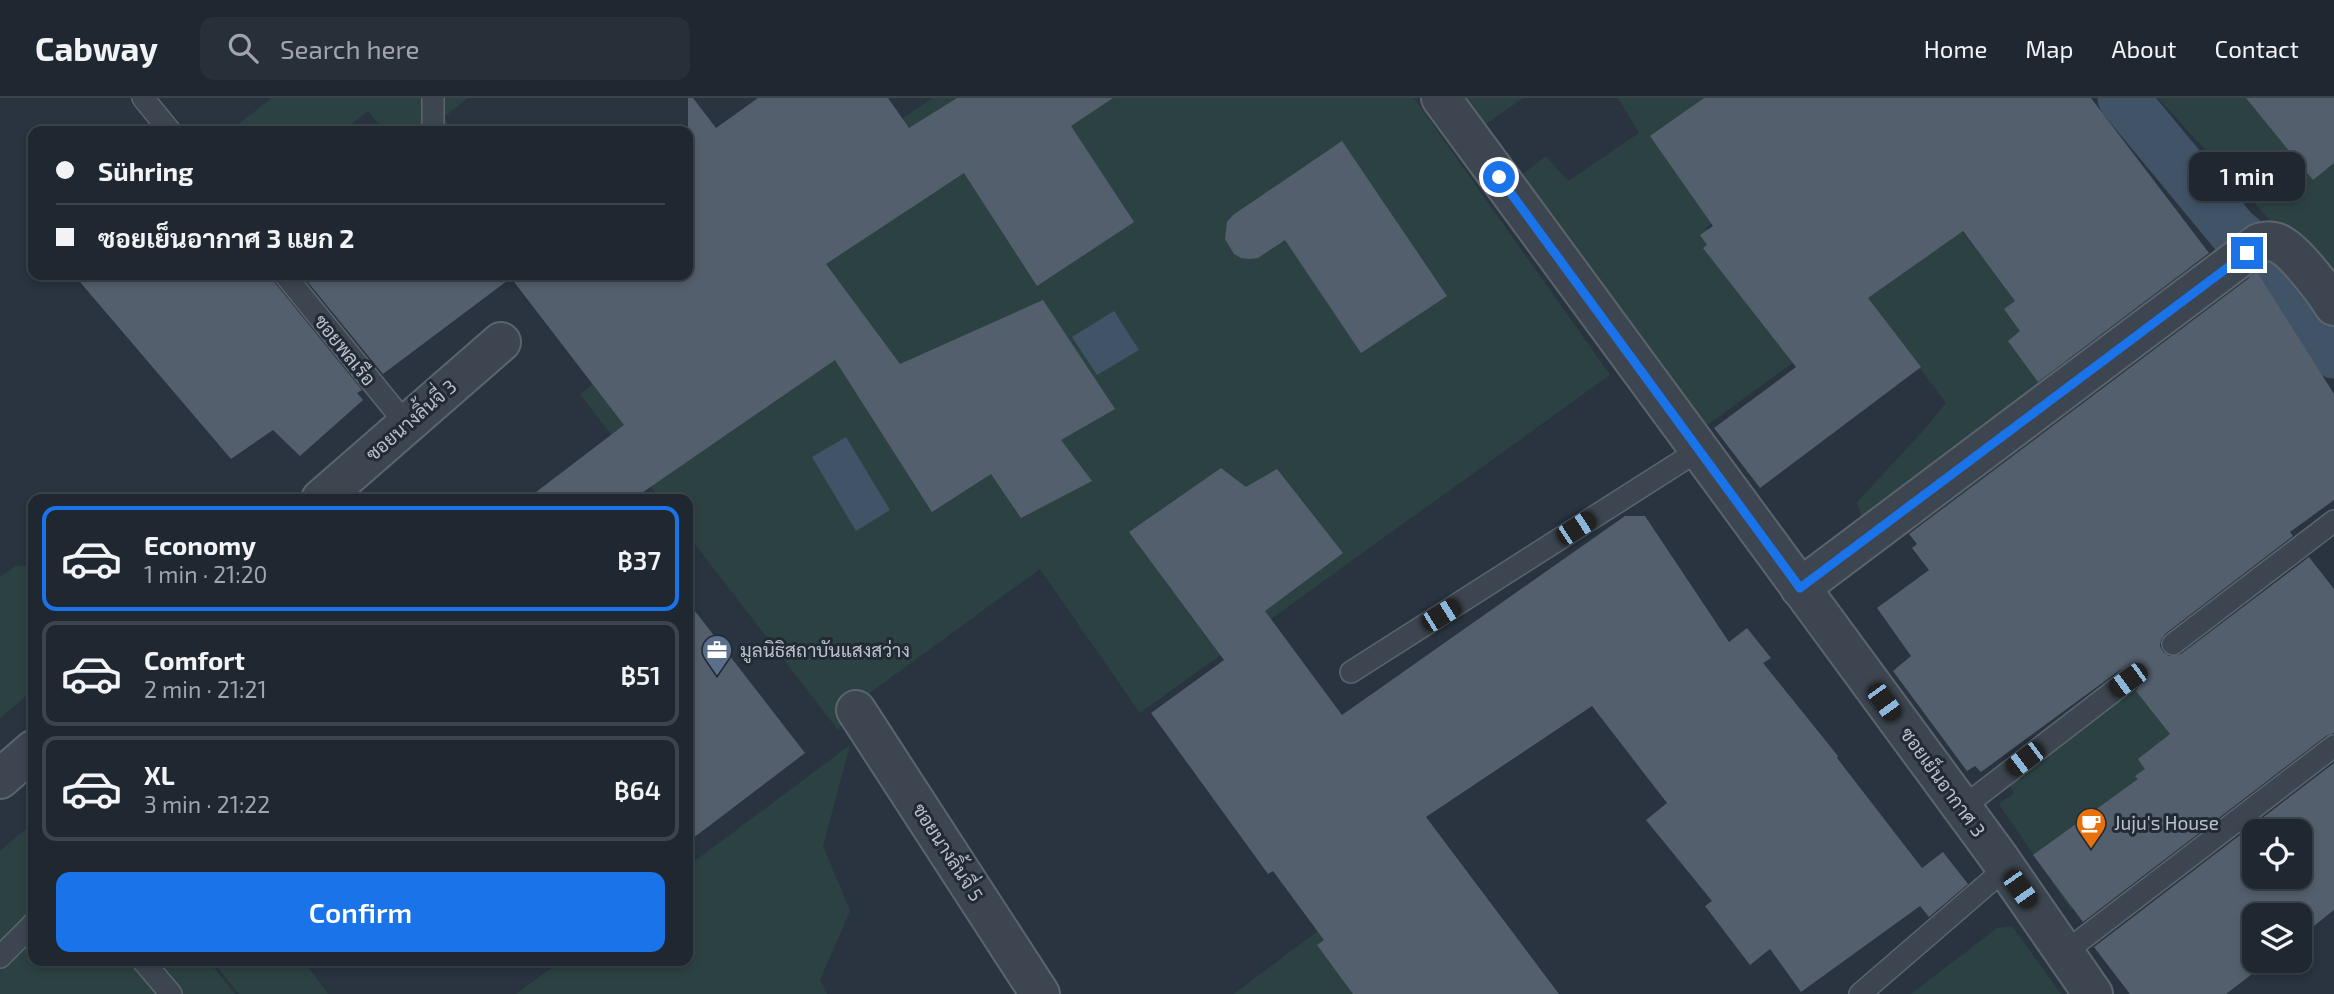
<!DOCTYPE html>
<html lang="en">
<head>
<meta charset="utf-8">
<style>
	:root { --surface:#1f2730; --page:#272f38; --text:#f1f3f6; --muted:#a1a5ab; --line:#3c444c; --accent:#1a73e8 }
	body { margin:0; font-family:"Exo 2",Sarabun,sans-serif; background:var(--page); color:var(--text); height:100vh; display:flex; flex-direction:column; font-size:26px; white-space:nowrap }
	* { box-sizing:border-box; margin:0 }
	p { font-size:23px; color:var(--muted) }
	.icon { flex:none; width:38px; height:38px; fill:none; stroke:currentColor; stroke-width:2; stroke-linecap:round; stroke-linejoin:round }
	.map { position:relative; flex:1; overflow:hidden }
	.details { position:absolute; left:28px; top:396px; width:665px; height:472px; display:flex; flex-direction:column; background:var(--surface); border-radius:14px; box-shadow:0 4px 10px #0003,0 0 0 2px var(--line) }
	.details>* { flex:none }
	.hud { position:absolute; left:28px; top:28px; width:665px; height:154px; border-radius:14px; box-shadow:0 4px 10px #0003,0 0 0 2px var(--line); display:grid; align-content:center; height:154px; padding:0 28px; background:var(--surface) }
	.buttons { position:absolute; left:2242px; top:721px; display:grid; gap:14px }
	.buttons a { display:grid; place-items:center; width:70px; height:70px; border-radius:14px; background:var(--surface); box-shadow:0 4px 10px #0003,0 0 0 2px var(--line); font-size:35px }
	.end { position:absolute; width:32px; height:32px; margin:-16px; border:9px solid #1a73e8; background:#fff; box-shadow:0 0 0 4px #fff }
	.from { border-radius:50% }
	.bubble { position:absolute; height:49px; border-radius:14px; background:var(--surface); box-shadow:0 4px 10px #0003,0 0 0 2px var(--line); font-size:23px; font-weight:600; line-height:49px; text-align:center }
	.car { position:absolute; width:21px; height:42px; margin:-21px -10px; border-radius:9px; box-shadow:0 0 5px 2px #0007; background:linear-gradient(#222 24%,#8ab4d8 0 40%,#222 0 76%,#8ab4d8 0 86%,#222 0) }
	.hud b { display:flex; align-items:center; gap:24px; height:66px; font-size:26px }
	.hud b+b { border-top:2px solid var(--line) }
	.hud i { width:18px; height:18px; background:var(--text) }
	ul { padding:12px 0 0; list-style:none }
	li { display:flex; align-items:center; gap:21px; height:105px; margin:0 14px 10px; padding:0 14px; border:4px solid var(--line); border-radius:14px }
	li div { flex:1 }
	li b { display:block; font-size:26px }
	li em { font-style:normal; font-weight:600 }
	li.active { border-color:var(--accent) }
	li>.icon { width:63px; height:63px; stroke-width:1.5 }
	.button { display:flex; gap:14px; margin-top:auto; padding:14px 28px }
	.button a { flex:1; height:80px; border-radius:14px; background:var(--accent); color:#fff; font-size:28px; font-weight:600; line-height:80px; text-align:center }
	header { display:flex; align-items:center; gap:42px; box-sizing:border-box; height:98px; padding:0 35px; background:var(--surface); border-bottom:2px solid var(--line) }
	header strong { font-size:33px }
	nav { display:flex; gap:38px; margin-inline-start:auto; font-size:24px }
	.search { width:490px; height:63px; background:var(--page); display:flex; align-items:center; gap:18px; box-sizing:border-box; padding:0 24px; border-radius:14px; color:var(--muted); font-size:26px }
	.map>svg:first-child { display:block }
</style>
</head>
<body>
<header>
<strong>Cabway</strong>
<div class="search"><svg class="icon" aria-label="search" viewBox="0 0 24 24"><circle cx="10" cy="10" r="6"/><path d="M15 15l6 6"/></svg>Search here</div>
<nav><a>Home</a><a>Map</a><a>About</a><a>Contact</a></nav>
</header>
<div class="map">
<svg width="2334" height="896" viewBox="0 0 2334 896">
	<rect width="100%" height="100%" fill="#293440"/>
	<g fill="#2c4242">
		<polygon points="272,0 468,0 444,19 452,33 384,33 368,13 343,33 229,33"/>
		<polygon points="933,0 1414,0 1610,277 1140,615 1040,471 871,594 838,632 688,437 688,401 660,401 580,296 804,128 784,99"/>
		<polygon points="1467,0 1523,0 1486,26"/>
		<polygon points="1618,0 1884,0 1706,130 1802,258 1706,328 1520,78 1546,58 1568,83 1639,35"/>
		<polygon points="2158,0 2334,0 2334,192"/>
		<polygon points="1937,103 2073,271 1864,429 1857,404 1924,332 1946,305 1854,182"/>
		<polygon points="16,468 33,468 33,592 0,620 0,479"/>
		<polygon points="2134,562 2228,691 2071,812 1999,706 2014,695 1998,667"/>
		<polygon points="850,647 823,748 850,813 820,882 827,896 516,896 561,863 688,863 688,768"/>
		<polygon points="33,725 33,863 209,863 235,896 0,896 0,753"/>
		<polygon points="2012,828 2061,896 1911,896 1997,830"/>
		<polygon points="1318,833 1366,896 1234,896 1307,841"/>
		<polygon points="212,863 304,863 328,896 239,896"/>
	</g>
	<g fill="#405367">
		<polygon points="1114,213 1139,252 1097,277 1072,239"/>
		<polygon points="846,339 890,412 856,433 812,359"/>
	</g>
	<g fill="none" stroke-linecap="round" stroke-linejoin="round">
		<polyline stroke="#405367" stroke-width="51" points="2123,0 2233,133 2276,169 2334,255"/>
	</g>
	<g fill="#545f6d" fill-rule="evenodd">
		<polygon points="688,0 693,0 716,30 758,0 888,0 909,30 957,0 1113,0 1071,28 1134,124 1037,188 964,75 826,166 900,266 1043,202 1115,311 1061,342 1092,383 1021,420 991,376 932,414 835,262 633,401 527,401 624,327 511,180 383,276 302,177 688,177"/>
		<polygon points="1704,0 2091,0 2209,155 2038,284 2008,243 2020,233 2004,211 2015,203 1963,133 1868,200 1921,269 1760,390 1714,330 1796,269 1703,150 1707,147 1700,137 1713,128 1650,38"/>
		<polygon points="2246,0 2334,0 2334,65 2313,82"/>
		<polygon points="1342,43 1447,198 1361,255 1285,142 1258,160 1250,161 1241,160 1234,156 1225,141 1227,124 1233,117"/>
		<polygon points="2257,174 2334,296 2334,402 2290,434 2293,438 2165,536 2161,542 2160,548 2163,554 2169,558 2181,556 2309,459 2334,491 2334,635 2326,638 2083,824 2033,757 2138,681 2135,678 2145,671 2138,661 2170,636 2136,593 2140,586 2139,575 2132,570 2120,572 1981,674 1975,668 1967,673 1893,573 1911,558 1877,510 1929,472 1912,450 1917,446 1909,436"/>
		<polygon points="74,177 272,177 275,185 362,292 357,295 363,302 300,358 273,332 231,361"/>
		<polygon points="1221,370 1246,389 1277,371 1343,455 1265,513 1342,617 1625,418 1645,418 1729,544 1747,530 1771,560 1763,565 1838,658 1837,660 1922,770 1943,754 1968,786 1929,819 1920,808 1801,894 1770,851 1750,867 1705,808 1712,803 1646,722 1667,705 1592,608 1426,719 1559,896 1353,896 1317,847 1324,842 1273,773 1268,776 1151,615 1224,562 1129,434"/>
		<polygon points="688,504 805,655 688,744"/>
		<path d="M2334,665V812L2300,839V817H2254V863H2269L2226,896H2130L2094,849ZM2254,733H2300V779H2254Z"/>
	</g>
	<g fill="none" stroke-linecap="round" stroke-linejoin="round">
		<g stroke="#5b646d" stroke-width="24">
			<g id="lane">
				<polyline points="143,0 170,33"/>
				<polyline points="433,33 433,0"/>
				<polyline points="285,177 406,326"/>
				<polyline points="2173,546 2334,423"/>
				<polyline points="1351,574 1699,352"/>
				<polyline points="1962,710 2128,582"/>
				<polyline points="2064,855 2334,648"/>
				<polyline points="0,859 33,826"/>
				<polyline points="143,863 171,896"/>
				<polyline points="1860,896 2006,770"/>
			</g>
		</g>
		<g stroke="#5b646d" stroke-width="42">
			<g id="street">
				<polyline points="1441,0 1997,757 2093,896"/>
				<polyline points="321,401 501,244"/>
				<path d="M1800,490L2259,145C2267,143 2274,142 2281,147C2297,156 2324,192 2334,208"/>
				<polyline points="856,612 1040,896"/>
				<polyline points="0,681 33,652"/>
			</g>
		</g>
		<use href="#lane" stroke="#3d4650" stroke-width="21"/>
		<use href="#street" stroke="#3d4650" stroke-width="38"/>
	</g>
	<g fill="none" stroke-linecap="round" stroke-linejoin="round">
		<polyline stroke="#1a73e8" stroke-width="9" points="1499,79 1800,490 2247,155"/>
	</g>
	<defs>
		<g id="office-pin" transform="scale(1.575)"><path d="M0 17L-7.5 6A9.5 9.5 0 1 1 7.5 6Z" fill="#5c6f8a" stroke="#222b35"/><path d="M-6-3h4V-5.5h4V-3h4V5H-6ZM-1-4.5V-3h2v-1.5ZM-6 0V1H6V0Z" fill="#fff"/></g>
		<g id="cafe-pin" transform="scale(1.575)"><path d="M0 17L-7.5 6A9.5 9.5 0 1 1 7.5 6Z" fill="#e8710a" stroke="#222b35"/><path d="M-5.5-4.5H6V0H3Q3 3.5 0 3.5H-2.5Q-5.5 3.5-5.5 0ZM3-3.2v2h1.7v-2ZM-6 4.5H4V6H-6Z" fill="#fff"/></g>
	</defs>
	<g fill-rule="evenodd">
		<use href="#office-pin" x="717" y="552"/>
		<use href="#cafe-pin" x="2091" y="725"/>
	</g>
	<g text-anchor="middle" stroke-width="6" stroke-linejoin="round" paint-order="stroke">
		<g font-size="19" fill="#bac1ca" stroke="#222b35">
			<text transform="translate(345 252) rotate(51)" y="7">ซอยพลเรือ</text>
			<text transform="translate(411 322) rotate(-41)" y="7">ซอยนางลิ้นจี่ 3</text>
			<text transform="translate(1943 684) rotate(54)" y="7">ซอยเย็นอากาศ 3</text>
			<text transform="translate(948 754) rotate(57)" y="7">ซอยนางลิ้นจี่ 5</text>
		</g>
		<g font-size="19" fill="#bac1ca" stroke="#222b35" text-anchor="start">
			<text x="740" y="559">มูลนิธิสถาบันแสงสว่าง</text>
			<text x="2114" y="732">Juju's House</text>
		</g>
	</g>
</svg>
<div class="buttons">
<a><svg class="icon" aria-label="locate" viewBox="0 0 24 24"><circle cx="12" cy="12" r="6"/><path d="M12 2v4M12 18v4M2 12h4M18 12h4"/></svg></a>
<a><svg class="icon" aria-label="layers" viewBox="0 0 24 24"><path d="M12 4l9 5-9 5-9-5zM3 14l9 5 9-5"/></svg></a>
</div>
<i class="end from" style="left:1499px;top:79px"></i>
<i class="end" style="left:2247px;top:155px"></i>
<div class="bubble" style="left:2189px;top:54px;width:116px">1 min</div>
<i class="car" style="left:1576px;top:430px;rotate:57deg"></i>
<i class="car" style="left:1441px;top:517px;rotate:58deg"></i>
<i class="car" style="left:2128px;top:582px;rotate:234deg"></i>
<i class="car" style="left:1884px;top:604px;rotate:144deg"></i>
<i class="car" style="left:2025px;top:661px;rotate:233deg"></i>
<i class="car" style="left:2020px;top:791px;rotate:145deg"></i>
<div class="hud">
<b><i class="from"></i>Sühring</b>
<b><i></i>ซอยเย็นอากาศ 3 แยก 2</b>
</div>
<section class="details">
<ul>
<li class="active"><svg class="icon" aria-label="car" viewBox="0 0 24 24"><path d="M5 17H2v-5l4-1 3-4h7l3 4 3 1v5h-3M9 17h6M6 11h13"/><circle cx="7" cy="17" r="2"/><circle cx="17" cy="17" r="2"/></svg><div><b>Economy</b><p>1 min · 21:20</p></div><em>฿37</em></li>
<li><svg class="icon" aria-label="car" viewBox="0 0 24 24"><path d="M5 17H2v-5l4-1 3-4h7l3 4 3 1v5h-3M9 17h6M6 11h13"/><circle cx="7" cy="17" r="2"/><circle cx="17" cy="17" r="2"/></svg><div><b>Comfort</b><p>2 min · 21:21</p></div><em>฿51</em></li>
<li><svg class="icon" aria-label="car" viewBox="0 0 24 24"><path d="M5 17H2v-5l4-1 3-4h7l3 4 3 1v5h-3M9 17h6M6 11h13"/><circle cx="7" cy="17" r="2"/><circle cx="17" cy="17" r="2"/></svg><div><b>XL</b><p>3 min · 21:22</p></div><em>฿64</em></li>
</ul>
<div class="button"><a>Confirm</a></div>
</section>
</div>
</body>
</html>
